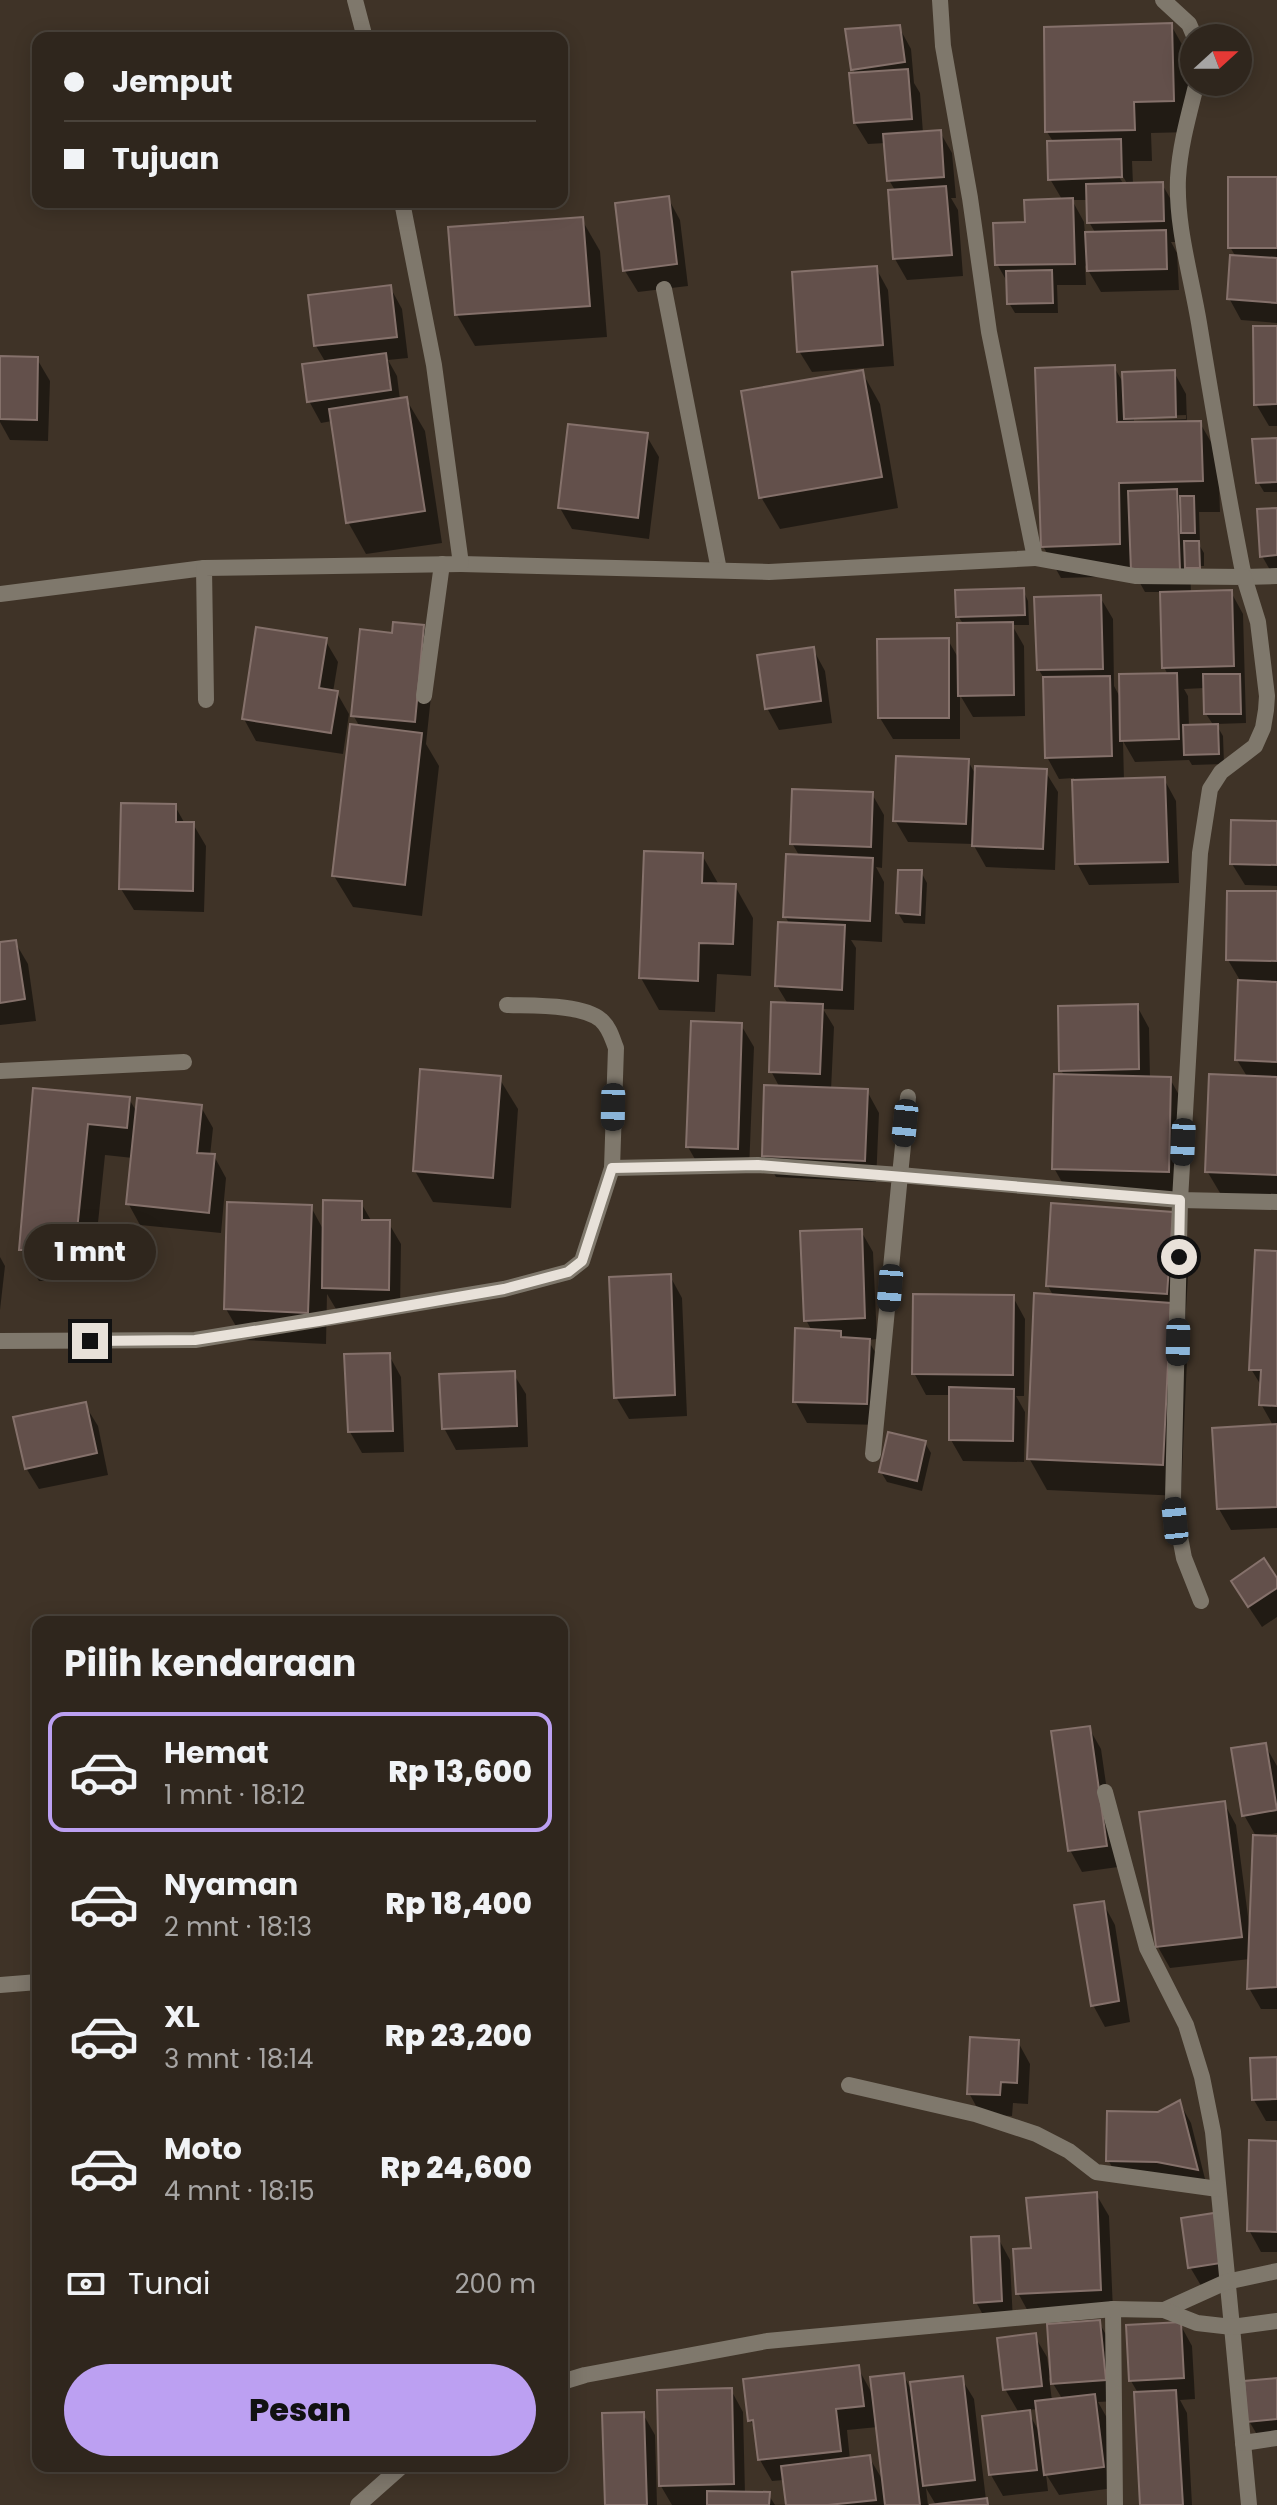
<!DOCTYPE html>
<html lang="id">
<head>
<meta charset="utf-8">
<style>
	:root { --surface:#2f261d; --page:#372e26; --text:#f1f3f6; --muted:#a7a5a4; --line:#4a433b; --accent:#bca0f2 }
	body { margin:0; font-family:Poppins,sans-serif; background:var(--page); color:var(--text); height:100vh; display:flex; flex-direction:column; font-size:30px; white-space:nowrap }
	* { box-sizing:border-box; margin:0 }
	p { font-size:26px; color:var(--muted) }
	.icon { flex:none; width:44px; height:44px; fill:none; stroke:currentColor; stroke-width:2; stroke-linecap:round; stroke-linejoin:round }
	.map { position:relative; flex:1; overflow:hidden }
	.sheet { position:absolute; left:32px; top:1616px; width:536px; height:856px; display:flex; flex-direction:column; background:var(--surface); border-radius:16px; box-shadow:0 4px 20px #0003,0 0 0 2px var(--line) }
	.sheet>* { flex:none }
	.banner { position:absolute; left:32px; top:32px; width:536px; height:176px; border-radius:16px; box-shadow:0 4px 20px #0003,0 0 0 2px var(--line); display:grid; align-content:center; height:176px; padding:0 32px; background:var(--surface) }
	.needle { width:52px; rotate:69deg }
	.buttons { position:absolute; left:1180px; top:24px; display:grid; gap:16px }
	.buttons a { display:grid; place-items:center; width:72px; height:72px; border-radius:50%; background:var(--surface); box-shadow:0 4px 20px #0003,0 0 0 2px var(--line); font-size:40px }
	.end { position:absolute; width:36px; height:36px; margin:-18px; border:10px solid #e8e1d9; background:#111; box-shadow:0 0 0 4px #111 }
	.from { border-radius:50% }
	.bubble { position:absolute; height:56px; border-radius:28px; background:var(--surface); box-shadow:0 4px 20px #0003,0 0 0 2px var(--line); font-size:26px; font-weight:800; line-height:56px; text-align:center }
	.car { position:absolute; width:24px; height:48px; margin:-24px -12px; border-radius:10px; box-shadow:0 0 6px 2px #0007; background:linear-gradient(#222 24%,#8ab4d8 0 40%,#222 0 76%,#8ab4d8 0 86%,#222 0) }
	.banner b { display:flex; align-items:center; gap:28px; height:76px; font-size:30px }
	.banner b+b { border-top:2px solid var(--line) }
	.banner i { width:20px; height:20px; background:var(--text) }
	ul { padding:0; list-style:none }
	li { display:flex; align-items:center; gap:24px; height:120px; margin:0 16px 12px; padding:0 16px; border:4px solid transparent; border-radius:16px }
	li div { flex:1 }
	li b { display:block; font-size:30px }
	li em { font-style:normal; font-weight:800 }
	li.active { border-color:var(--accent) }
	li>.icon { width:72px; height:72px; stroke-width:1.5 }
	h2 { padding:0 32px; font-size:36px; line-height:96px }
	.pay { display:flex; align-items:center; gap:20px; height:88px; padding:0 32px; font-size:30px }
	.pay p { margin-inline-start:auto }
	.primary-button { display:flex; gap:16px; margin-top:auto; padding:16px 32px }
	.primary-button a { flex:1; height:92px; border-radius:48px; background:var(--accent); color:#111; font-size:32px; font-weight:800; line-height:92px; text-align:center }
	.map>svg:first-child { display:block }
</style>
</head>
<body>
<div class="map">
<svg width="1277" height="2505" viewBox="0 0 1277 2505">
	<rect width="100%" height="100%" fill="#3f3327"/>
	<g fill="#0007" fill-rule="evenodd">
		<path d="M1171,25L1189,57L1191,132L1151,133L1152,161H1132L1133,184H1162L1174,205L1175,242H1171L1177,253L1179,290L1101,292L1085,265L1086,285H1057L1058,313H1015L1009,303V285L997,264L1027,224L1063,201L1050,179L1054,143L1047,132ZM1118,168L1128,185H1124L1115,170ZM1072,200H1088L1089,222L1096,234H1085L1084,222Z"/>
		<polygon points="899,27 911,49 914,83 920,93 923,133 940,132 952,153 956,198 951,198 958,210 963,276 907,280 895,259 896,192 889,180 886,143 868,144 855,123 856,75 853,69"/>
		<polygon points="1277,179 1277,323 1241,320 1229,298 1236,257 1230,247"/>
		<polygon points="668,198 680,220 688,286 638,292 625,271"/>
		<polygon points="582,220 600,251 607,337 475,346 457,315"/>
		<polygon points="876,268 888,290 894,366 812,372 799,351"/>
		<polygon points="390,287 402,309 408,358 388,360 397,376 400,400 406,399 425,431 442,543 366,554 348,522 332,421 321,423 309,401 326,363 316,346 310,296"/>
		<polygon points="1277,328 1277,426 1269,426 1256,404"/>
		<polygon points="0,358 37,359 50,381 48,441 10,440 0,422"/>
		<path d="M1114,367L1125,386L1174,372L1186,394L1187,423H1200L1218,454L1220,512H1199L1200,543H1198L1204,553V566H1190L1191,593L1231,592L1243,614L1246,723L1216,724L1223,736L1224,764L1192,765L1189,760L1135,762L1123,741L1124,781L1164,779L1176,801L1179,883L1089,885L1077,863L1074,778L1059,779L1047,757L1045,680L1039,670L1100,597L1113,619L1114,686L1121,699L1168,675L1164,667L1162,592H1145L1136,576L1061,578L1043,546ZM1186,415V419L1134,421V417ZM1205,688L1206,714L1214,726L1189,727L1188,696L1184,689Z"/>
		<polygon points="862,372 880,404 898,508 780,529 761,497"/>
		<polygon points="646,435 659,457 649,539 572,529 560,508"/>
		<polygon points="1277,440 1277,492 1264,492 1258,482"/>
		<polygon points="1277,510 1277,577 1274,577 1262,556"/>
		<polygon points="1023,590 1028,601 1029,625 1012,625 1024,646 1025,716 973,717 960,695 960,739 893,739 880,718 948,640 960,661 964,625 958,616"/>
		<polygon points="423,627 436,648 426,744 439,766 422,916 353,907 334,876 360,727 353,715 394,635"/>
		<polygon points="325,640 338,662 333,692 337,693 349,714 343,754 256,741 244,719"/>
		<polygon points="813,649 825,671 832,723 779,730 767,708"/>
		<polygon points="968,761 977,777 1045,771 1058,792 1055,870 986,867 973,844 908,842 895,820"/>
		<polygon points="872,794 884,815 882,868 876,867 884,882 882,942 851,940 856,948 854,1010 823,1009 834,1027 831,1090 867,1091 879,1113 876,1182 776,1177 764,1156 780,1088 771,1071 788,1004 777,986 790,925 785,916 800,857 792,843"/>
		<polygon points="175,806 185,824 193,824 206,846 204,912 134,910 121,889"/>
		<polygon points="1277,823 1277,886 1245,885 1232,864"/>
		<polygon points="702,855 719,885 735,886 753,918 751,976 717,974 715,1012 659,1010 641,978"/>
		<polygon points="921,872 927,883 925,924 904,923 898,913"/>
		<polygon points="1277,893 1277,1205 1226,1203 1207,1171 1248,1078 1237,1060 1241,982 1228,960"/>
		<polygon points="15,942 28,964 36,1021 0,1025 0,944"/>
		<polygon points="1137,1006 1149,1028 1150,1079 1170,1079 1188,1111 1186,1203 1072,1200 1054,1168 1065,1077 1061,1070"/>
		<polygon points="741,1025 754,1047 749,1170 700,1168 688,1147"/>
		<polygon points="499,1078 518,1109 511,1208 433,1202 415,1171"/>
		<polygon points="35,1090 129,1099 138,1114 201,1107 213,1128 210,1156 214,1156 226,1178 221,1233 140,1225 128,1203 133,1158 105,1155 92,1281 39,1281 21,1250"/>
		<polygon points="361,1203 372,1222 388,1222 401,1244 400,1311 336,1309 327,1294 326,1344 244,1340 226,1309 311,1207 324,1231"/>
		<polygon points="1172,1214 1190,1245 1185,1325 1181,1325 1188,1337 1181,1496 1047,1490 1029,1458 1054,1297 1048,1286"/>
		<polygon points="861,1231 873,1252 877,1339 868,1340 881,1362 879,1425 807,1423 795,1401 812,1331 806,1320"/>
		<polygon points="1277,1253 1277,1528 1231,1530 1219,1509 1274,1427 1261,1404 1262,1387 1251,1369"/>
		<polygon points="0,1257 5,1266 0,1310"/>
		<polygon points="670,1276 682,1298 687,1416 629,1419 616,1397"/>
		<polygon points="1013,1297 1025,1319 1024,1396 1016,1396 1025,1412 1024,1462 963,1461 951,1440 951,1395 926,1395 914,1373"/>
		<polygon points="389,1355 401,1377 404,1452 362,1453 350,1432"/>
		<polygon points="513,1373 526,1394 528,1447 456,1450 444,1428"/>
		<polygon points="85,1405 98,1426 108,1475 39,1489 26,1468"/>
		<polygon points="925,1443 931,1453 922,1491 887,1482 881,1472"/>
		<polygon points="1277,1582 1277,1617 1262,1627 1246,1603"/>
		<polygon points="1089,1728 1101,1749 1118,1867 1082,1872 1070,1850"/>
		<polygon points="1265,1745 1277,1766 1277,1833 1263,1836 1277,1838 1277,2009 1261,2009 1249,1988 1250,1959 1170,1968 1158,1947 1224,1803 1236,1825 1249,1924 1251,1924 1257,1838 1244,1815"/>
		<polygon points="1103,1903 1115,1925 1130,2022 1105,2027 1093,2005"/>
		<polygon points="1018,2042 1030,2064 1028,2104 1013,2103 1012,2116 981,2115 969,2093"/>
		<polygon points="1277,2059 1277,2121 1266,2121 1254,2100"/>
		<polygon points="1179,2102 1191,2123 1208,2191 1121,2182 1108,2160 1159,2114"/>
		<polygon points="1277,2143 1277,2252 1261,2252 1249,2230"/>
		<polygon points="1096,2194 1109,2216 1113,2311 1030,2315 1018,2293 1033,2249"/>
		<polygon points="1212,2215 1232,2284 1203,2289 1190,2267"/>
		<polygon points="998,2238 1010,2260 1013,2322 988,2324 976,2302"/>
		<path d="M1099,2322L1111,2344L1117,2401L1098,2402L1107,2418L1115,2488L1059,2495L1046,2474L1048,2491L1003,2496L991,2475L1019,2413L1005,2389L1034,2335L1047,2357L1049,2370H1052ZM1049,2377L1063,2400L1052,2401ZM1038,2409L1041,2435L1027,2410Z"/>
		<polygon points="1180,2324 1192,2346 1195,2399 1180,2400 1187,2413 1192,2505 1142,2505 1138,2393 1131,2381"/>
		<path d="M858,2368L874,2397L903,2375L914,2394L961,2378L974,2399L986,2500L989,2505H936L926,2488L928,2505H788L784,2480L772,2481L760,2460L757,2431L750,2420ZM878,2427L885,2484L869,2457L850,2460L847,2430Z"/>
		<polygon points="1277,2380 1277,2441 1262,2443 1249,2421"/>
		<polygon points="731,2390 743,2412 745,2494 768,2494 775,2505 672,2505 658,2481"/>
		<polygon points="643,2414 655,2435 657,2505 607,2505"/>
		<polygon points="179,2466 241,2466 183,2474"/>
	</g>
	<g fill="#63504b" stroke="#85716b" stroke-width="2">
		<polygon points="1172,23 1174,101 1134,102 1135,130 1045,132 1044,27"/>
		<polygon points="900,25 905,62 851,70 845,29"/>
		<polygon points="908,69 912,119 854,123 849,73"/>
		<polygon points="941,130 944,177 887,181 883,134"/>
		<polygon points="1121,139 1122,177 1048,180 1047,141"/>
		<rect x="1228" y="177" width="49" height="71"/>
		<polygon points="1163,182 1164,221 1087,223 1086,184"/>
		<polygon points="946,186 952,255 893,259 888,190"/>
		<polygon points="669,196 677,264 623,271 615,203"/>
		<polygon points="1073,198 1075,264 995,265 993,223 1025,222 1024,200"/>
		<polygon points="583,217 590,306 455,315 448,227"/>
		<polygon points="1166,230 1167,269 1087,271 1085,232"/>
		<polygon points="1230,255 1277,258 1277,303 1227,299"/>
		<polygon points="877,266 883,345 797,352 792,272"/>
		<polygon points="1052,270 1053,303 1007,304 1006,271"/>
		<polygon points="391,285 397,337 314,346 308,295"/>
		<polygon points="1253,326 1277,326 1277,404 1254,405"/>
		<polygon points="386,353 391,390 307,402 302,364"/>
		<polygon points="0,356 38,357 37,420 0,419"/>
		<polygon points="1115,365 1117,422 1201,421 1203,481 1119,483 1120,544 1041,547 1035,368"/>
		<polygon points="863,370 882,477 759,498 741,391"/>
		<polygon points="1175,370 1176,417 1124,419 1122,372"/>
		<polygon points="407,397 425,511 346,523 329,409"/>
		<polygon points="568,424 648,433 638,518 558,508"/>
		<polygon points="1277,438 1277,482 1256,483 1252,439"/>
		<polygon points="1177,489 1180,570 1131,571 1128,491"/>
		<polygon points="1180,496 1194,496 1195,533 1181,533"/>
		<polygon points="1277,508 1277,555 1260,557 1257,509"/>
		<polygon points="1184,541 1199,541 1200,568 1185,568"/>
		<polygon points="1024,588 1025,615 956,617 955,590"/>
		<polygon points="1232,590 1234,666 1162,668 1160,592"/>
		<polygon points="1101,595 1103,669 1037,670 1034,597"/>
		<polygon points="393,622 424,625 415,722 351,716 360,629 392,633"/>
		<polygon points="1013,622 1014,695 958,696 957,623"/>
		<polygon points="256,627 327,638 319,688 338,691 331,733 242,719"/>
		<polygon points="949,638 949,718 878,718 877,639"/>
		<polygon points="814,647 821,701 765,709 757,655"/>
		<polygon points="1177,673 1179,739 1120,741 1119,674"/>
		<polygon points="1203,674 1240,674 1241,714 1204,714"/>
		<polygon points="1110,676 1112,756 1045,758 1043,677"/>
		<polygon points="350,724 422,733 405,885 332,876"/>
		<polygon points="1218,724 1219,754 1184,755 1183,725"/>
		<polygon points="896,756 969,759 966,824 893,821"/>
		<polygon points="975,766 1047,769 1043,849 972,846"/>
		<polygon points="1165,777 1168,862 1075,864 1072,780"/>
		<polygon points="792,789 873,792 871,847 790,844"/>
		<polygon points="121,803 176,804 176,822 194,822 193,891 119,889"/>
		<polygon points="1231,820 1277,821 1277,865 1230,864"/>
		<polygon points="644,851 703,853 702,883 736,884 733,944 699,943 698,981 639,978"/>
		<polygon points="786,854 873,858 870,921 783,917"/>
		<polygon points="898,870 922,870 920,915 896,913"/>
		<polygon points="1227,891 1277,891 1277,961 1226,960"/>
		<polygon points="778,922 845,925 842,990 775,986"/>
		<polygon points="16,940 25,999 0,1003 0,942"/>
		<polygon points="1238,980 1277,982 1277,1062 1235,1060"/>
		<polygon points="771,1002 823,1004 820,1074 769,1072"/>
		<polygon points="1138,1004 1139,1069 1059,1071 1058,1006"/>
		<polygon points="691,1021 742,1023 738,1149 686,1147"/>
		<polygon points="420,1069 501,1076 493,1178 413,1171"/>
		<polygon points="1054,1074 1171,1077 1169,1172 1052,1169"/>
		<polygon points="1209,1074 1277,1077 1277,1175 1205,1172"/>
		<polygon points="764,1085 868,1089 865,1161 762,1156"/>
		<polygon points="33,1088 130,1097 127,1128 88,1124 75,1250 19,1250"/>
		<polygon points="137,1098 202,1105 197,1153 215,1154 209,1213 126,1204"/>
		<polygon points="323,1200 362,1201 362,1220 390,1220 389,1290 322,1288"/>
		<polygon points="227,1202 312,1205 308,1313 224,1309"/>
		<polygon points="1051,1203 1173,1212 1167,1294 1046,1286"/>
		<polygon points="862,1229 865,1318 804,1321 800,1231"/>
		<polygon points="1255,1250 1277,1251 1277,1406 1259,1405 1261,1370 1249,1370"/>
		<polygon points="671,1274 675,1395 614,1398 609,1277"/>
		<polygon points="1034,1293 1171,1303 1163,1465 1027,1459"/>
		<polygon points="913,1294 1014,1295 1013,1375 912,1374"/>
		<polygon points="795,1328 841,1331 841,1337 870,1339 867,1404 793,1402"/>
		<polygon points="390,1353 393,1431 348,1432 344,1354"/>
		<polygon points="515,1371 517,1426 442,1429 439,1374"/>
		<polygon points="949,1387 1014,1389 1013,1441 949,1440"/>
		<polygon points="86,1402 97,1453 25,1469 13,1417"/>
		<polygon points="1277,1424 1277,1507 1217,1509 1212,1428"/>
		<polygon points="888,1432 926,1441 917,1481 879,1472"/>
		<polygon points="1264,1558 1277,1578 1277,1588 1248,1607 1231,1581"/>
		<polygon points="1090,1726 1107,1846 1068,1851 1051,1731"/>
		<polygon points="1266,1743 1277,1810 1242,1816 1231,1748"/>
		<polygon points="1225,1801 1242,1937 1156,1947 1139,1812"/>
		<polygon points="1253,1835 1277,1836 1277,1987 1247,1989"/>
		<polygon points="1104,1901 1119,2001 1091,2006 1074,1905"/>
		<polygon points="970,2037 1019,2040 1017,2083 1001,2082 1000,2095 967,2094"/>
		<polygon points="1277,2057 1277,2099 1252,2100 1250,2058"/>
		<polygon points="1180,2100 1198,2170 1157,2162 1106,2161 1107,2111 1158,2112"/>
		<polygon points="1249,2140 1277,2141 1277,2232 1247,2231"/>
		<polygon points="1097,2192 1101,2290 1016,2294 1013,2249 1031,2248 1026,2198"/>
		<polygon points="1214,2213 1221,2263 1188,2268 1181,2218"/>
		<polygon points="999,2236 1002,2301 974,2303 971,2237"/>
		<polygon points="1100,2320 1106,2380 1051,2384 1047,2324"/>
		<polygon points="1181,2322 1184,2378 1129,2381 1126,2325"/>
		<polygon points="1036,2333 1042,2386 1003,2390 997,2338"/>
		<polygon points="859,2365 864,2406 836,2409 841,2451 758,2460 753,2420 748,2421 743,2379"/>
		<polygon points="904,2373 920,2505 885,2505 870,2377"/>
		<polygon points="963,2376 975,2480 923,2486 910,2382"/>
		<polygon points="1277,2378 1277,2419 1247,2422 1244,2381"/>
		<polygon points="732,2388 734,2484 659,2486 657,2390"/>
		<polygon points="1176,2390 1183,2505 1140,2505 1134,2392"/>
		<polygon points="1095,2394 1104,2467 1044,2475 1035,2401"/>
		<polygon points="1030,2410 1037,2470 989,2475 982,2416"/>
		<polygon points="644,2412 647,2505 605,2505 602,2413"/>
		<polygon points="870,2455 876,2500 828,2505 786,2505 781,2466"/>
		<polygon points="707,2491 770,2492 769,2505 707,2505"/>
		<polygon points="987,2498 988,2505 929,2505"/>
	</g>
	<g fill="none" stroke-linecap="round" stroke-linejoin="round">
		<g stroke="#7f786c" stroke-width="16">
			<polyline points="1232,2327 1249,2505"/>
			<polyline points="1243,2443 1277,2438"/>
		</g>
		<g stroke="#7f786c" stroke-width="16">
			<polyline points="355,0 365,38"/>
			<polyline points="1163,0 1189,24 1195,38"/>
			<path d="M1197,82C1189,114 1180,145 1178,178C1176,227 1191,275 1199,323C1213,408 1227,493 1244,577L1277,576"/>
			<polyline points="664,289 719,570"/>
			<polyline points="1035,558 1135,576 1244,577 1258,622 1267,696 1266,710 1263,728 1255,746 1221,772 1210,789 1200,853 1180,1200 1277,1202"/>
			<polyline points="461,564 769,572 1035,558 989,332 970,198 943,46 940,0"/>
			<polyline points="0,594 204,568"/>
			<polyline points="424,696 442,564"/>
			<polyline points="206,700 204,568 461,564 434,365 402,202"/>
			<polyline points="0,1071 184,1062"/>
			<polyline points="908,1097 900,1175 1180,1200 1173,1500 1184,1558 1201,1601"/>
			<polyline points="612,1168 758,1165 900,1175 873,1454"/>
			<path d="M0,1341L195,1340L504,1289L568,1272L582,1261L612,1168L616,1048C612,1038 610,1028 601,1020C582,1004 532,1006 507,1005"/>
			<polyline points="1105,1792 1147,1948 1186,2025 1202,2077 1213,2132 1232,2327"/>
			<polyline points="0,1985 38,1982"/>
			<polyline points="849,2085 975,2114 1036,2134 1069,2151 1096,2172 1218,2189"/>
			<polyline points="1113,2309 1115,2505"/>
		</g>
		<g stroke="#7f786c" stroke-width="16">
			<polyline points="1164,2310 1226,2282 1277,2271"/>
			<polyline points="562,2382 585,2375 767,2341 1113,2309 1164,2310 1197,2323 1232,2327 1277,2321"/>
			<polyline points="358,2505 402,2466"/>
		</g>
	</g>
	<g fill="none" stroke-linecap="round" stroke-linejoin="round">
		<polyline stroke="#e8e1d9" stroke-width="10" points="90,1341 195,1340 319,1321 504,1289 568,1272 582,1261 612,1168 758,1165 1180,1200 1179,1257"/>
	</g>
</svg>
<div class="buttons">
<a><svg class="needle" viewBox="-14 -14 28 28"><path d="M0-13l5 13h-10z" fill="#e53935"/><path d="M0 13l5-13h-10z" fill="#a7a5a4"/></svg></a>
</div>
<i class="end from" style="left:1179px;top:1257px"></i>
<i class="end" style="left:90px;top:1341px"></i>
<div class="bubble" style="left:24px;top:1224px;width:132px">1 mnt</div>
<i class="car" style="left:613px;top:1107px;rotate:181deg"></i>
<i class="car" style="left:905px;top:1123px;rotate:186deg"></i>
<i class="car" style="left:1183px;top:1142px;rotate:183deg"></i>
<i class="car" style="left:890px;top:1288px;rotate:185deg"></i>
<i class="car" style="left:1178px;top:1342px;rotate:181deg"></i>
<i class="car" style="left:1175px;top:1521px;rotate:354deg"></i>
<div class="banner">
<b><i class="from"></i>Jemput</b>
<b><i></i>Tujuan</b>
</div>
<section class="sheet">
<h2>Pilih kendaraan</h2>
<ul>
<li class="active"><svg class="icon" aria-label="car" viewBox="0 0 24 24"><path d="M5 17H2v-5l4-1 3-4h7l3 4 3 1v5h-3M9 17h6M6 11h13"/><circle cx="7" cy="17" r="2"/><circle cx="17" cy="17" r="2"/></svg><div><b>Hemat</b><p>1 mnt · 18:12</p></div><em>Rp 13,600</em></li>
<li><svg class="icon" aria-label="car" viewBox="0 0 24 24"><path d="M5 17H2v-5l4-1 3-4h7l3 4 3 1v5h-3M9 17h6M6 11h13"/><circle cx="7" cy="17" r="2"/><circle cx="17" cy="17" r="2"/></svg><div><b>Nyaman</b><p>2 mnt · 18:13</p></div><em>Rp 18,400</em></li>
<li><svg class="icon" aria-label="car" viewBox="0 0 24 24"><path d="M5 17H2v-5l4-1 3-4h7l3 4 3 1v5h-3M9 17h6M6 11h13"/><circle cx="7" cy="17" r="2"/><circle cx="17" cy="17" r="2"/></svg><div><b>XL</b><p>3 mnt · 18:14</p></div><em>Rp 23,200</em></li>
<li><svg class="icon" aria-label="car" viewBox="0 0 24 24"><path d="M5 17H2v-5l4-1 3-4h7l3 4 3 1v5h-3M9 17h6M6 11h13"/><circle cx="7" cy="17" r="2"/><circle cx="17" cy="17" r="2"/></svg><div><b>Moto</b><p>4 mnt · 18:15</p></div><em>Rp 24,600</em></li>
</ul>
<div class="pay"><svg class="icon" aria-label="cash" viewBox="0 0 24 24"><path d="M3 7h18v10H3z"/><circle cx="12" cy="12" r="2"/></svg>Tunai<p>200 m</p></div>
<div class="primary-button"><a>Pesan</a></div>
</section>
</div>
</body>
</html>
